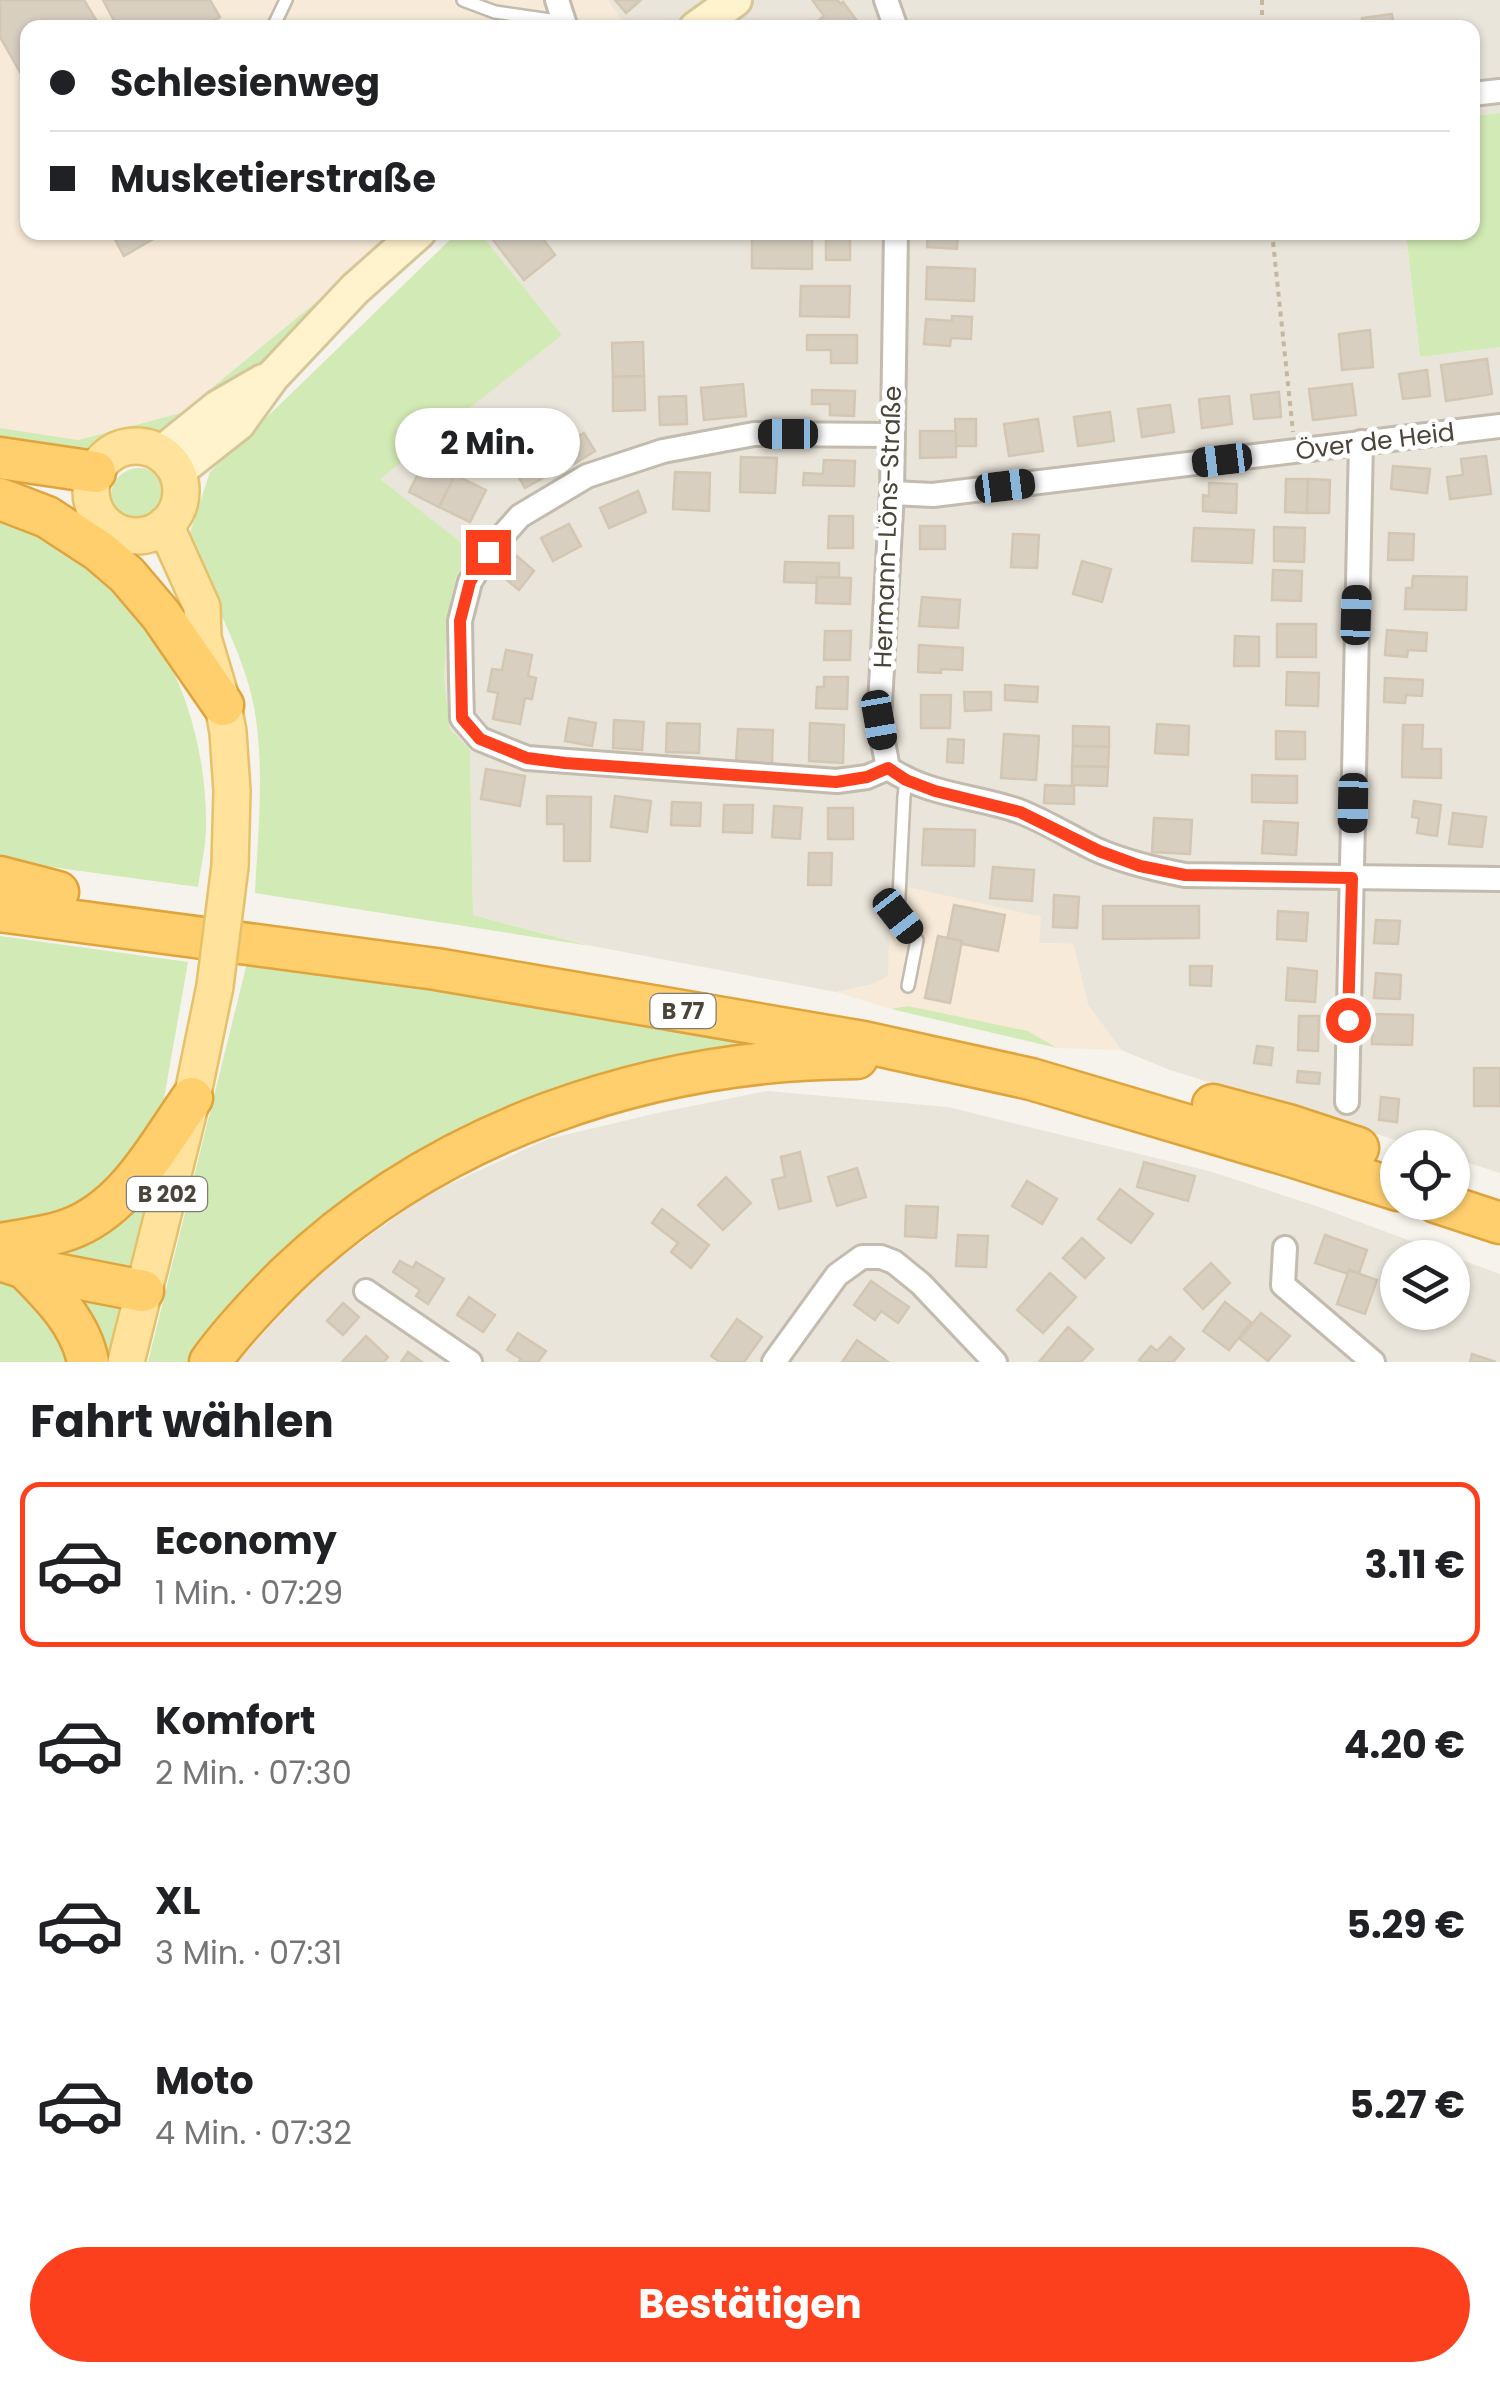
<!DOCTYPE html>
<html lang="de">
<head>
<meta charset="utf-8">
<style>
	:root { --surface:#fff; --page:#f2f2f2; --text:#202124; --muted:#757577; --line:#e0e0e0; --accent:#fc3f1d }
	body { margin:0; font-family:Poppins,sans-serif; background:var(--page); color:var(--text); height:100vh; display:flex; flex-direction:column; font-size:38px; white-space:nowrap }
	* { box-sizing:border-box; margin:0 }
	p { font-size:32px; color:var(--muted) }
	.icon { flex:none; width:55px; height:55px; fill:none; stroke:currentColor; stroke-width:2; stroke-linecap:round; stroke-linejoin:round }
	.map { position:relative; height:1362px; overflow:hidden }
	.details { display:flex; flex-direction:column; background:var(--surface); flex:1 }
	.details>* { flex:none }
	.hud { position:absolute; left:20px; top:20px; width:1460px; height:220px; border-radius:20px; box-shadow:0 2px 8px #0004; display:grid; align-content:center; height:220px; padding:0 30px; background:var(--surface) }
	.tools { position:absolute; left:1380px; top:1130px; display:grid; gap:20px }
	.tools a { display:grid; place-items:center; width:90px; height:90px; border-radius:50%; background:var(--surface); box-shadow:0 2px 8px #0004; font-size:50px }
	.end { position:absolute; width:45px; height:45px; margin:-22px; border:12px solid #fc3f1d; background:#fff; box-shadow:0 0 0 5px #fff }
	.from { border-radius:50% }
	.bubble { position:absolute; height:70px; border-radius:35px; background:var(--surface); box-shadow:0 2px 8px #0004; font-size:32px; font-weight:700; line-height:70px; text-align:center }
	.car { position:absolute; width:30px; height:60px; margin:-30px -15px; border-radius:12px; box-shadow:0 0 8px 2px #0007; background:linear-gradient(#222 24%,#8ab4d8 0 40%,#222 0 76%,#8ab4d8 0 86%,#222 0) }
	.hud b { display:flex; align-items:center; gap:35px; height:95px; font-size:38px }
	.hud b+b { border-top:2px solid var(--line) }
	.hud i { width:25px; height:25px; background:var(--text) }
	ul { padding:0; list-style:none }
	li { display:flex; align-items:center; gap:30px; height:165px; margin:0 20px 15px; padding:0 10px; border:5px solid transparent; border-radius:20px }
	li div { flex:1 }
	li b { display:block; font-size:38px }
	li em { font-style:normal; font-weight:700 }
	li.active { border-color:var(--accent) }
	li>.icon { width:90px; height:90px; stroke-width:1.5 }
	h2 { padding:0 30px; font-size:45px; line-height:120px }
	.cta { display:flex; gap:20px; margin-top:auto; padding:20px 30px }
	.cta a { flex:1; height:115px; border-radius:60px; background:var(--accent); color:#fff; font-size:40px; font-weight:700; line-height:115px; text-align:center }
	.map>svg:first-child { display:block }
</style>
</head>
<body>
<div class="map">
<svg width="1500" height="1362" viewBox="0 0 1500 1362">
	<rect width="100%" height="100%" fill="#f6f3ec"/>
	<g fill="#eae5da" fill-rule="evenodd">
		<polygon points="608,0 1500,0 1500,113 1473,116 1472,28 626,28"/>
		<polygon points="480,233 1418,233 1406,234 1420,357 1500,347 1500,1173 1453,1158 1452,1148 1418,1147 1170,1070 1121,1050 1088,1005 1073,944 1039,943 1040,916 870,985 836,992 592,946 473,915 470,750 450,729 444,677 447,620 456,577 472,551 379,479 562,335"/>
		<path d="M767,1091L948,1107L1209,1171L1319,1207L1500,1274V1362H237L320,1272L426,1195L548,1139L657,1113ZM1398,1258H1452V1312H1398Z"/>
	</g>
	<g fill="#f7ead8">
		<polygon points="0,0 608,0 626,27 28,28 28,232 400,233 181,413 78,440 0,428"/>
		<polygon points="890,883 1041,917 1039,943 1073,944 1088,1005 1121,1050 1057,1048 1028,1031 908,1006 891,1009 836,992 870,985 888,976"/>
	</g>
	<g fill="#d2eab5">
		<polygon points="1500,113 1500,347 1420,357 1406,234 1472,232 1473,224 1479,222 1472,177 1473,116"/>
		<path d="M457,233H480L562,335L380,479L472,551L456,577L447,620L444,677L450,729L470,750L473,915L591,946L255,893C258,831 265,768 254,707C244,653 209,592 187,542L210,472Z"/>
		<polygon points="354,271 267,358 170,439 160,442 142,439 124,440 88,461 0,451 0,428 78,440 181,413"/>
		<circle cx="139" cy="496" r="28"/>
		<path d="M0,515C31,529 60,543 87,563C168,623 207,728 206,826C206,846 201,867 198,887L0,860Z"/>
		<polygon points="0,936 188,962 162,1110 111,1193 0,1235"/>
		<polygon points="247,963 827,1049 482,1128 198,1362 148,1362"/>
		<polygon points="908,1006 1028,1031 1057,1048 891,1009"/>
		<polygon points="147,1199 130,1273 42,1256 76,1246 114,1228"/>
		<polygon points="0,1280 35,1300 75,1362 0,1362"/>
		<polygon points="56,1293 120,1303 108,1362 100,1362"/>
	</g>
	<g fill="#d8cfc1" stroke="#d3c7b4" stroke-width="2.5">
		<polygon points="0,0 84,0 101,28 28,28 28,86 0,37"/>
		<polygon points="103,0 210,0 220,17 201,28 118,28"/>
		<polygon points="615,0 641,0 626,13"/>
		<polygon points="815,0 837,0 841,4 843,2 860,25 856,28 823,28 818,21 824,16 813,1"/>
		<polygon points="1392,14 1394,28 1363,28 1362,18"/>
		<polygon points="111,232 165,232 124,256"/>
		<polygon points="487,232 520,232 525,239 533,232 538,232 555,255 524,280"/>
		<polygon points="752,232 812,232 812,269 752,268"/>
		<polygon points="928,232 958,232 957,249 927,247"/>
		<rect x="826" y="238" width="24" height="22"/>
		<polygon points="927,267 975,269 974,301 926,299"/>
		<polygon points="801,286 850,286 849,317 800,316"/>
		<polygon points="952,316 972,317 971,339 951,338 950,346 924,344 926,319 952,321"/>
		<polygon points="1370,330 1373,367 1342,370 1339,334"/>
		<polygon points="807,335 857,335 857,363 831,363 831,350 807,350"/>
		<polygon points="643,342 644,376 613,377 612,343"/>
		<polygon points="1487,359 1492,394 1446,401 1441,365"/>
		<polygon points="1427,370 1430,396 1403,399 1399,374"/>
		<polygon points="644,376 645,410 613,411 613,377"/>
		<polygon points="743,384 746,416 704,420 701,388"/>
		<polygon points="1352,384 1356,415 1313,420 1309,389"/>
		<polygon points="812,390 855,391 854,416 830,415 830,404 812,404"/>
		<polygon points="1279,392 1281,417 1254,419 1251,395"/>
		<polygon points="686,396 687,424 660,425 659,397"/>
		<polygon points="1229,396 1232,424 1202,428 1199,399"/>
		<polygon points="1170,405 1174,432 1142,437 1138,409"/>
		<polygon points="1110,412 1114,441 1078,446 1074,417"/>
		<polygon points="955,419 976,419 976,446 956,446"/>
		<polygon points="1038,419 1043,451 1009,456 1004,424"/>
		<polygon points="920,431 956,431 956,457 920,458"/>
		<polygon points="584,433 595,451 574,464 563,445"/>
		<polygon points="536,456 548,475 525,488 514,469"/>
		<polygon points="1486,456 1491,494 1450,499 1447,477 1463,475 1461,459"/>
		<polygon points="741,457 777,458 775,493 740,492"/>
		<polygon points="425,460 455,475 439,507 409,492"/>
		<polygon points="824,460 855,461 854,486 803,485 804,473 823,474"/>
		<polygon points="1393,466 1430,469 1427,493 1391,489"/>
		<polygon points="675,472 710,473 709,511 673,509"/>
		<polygon points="455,475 486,490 470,522 439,507"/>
		<polygon points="1286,479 1308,479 1307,513 1285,512"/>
		<polygon points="1308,479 1330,480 1329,513 1307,513"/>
		<polygon points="1209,483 1237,484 1236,513 1203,511 1203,495 1209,496"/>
		<polygon points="638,491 646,512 609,528 600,508"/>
		<polygon points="829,516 853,516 853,548 828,548"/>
		<polygon points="569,524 581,546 553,561 541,538"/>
		<rect x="920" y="526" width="25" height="23"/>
		<polygon points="1274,527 1305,528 1304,562 1274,561"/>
		<polygon points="1194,528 1254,530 1252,563 1192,561"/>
		<polygon points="1389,533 1414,534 1413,560 1388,560"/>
		<polygon points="1013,534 1039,535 1037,568 1011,567"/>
		<polygon points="517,556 534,571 519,590 501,575"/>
		<polygon points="1082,561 1111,569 1102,602 1073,594"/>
		<polygon points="785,562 839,563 839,578 817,577 817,583 784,582"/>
		<polygon points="1273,570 1302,571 1301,601 1272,600"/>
		<polygon points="1413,576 1467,577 1466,610 1405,609 1406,588 1412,588"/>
		<polygon points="817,577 851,578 850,604 816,603"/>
		<polygon points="922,597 960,600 958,628 919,626"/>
		<rect x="1277" y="624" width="39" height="33"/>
		<polygon points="1387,630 1427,633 1426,651 1408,650 1407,657 1385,655"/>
		<polygon points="825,631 851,631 850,660 824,660"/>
		<polygon points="1235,636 1259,637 1259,666 1234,666"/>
		<polygon points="919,645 963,648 962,670 941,669 941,673 918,672"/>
		<polygon points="506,650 532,655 528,676 536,678 532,699 525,698 520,724 493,719 498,693 488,691 492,669 502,670"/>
		<polygon points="1287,672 1319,673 1318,706 1286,705"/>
		<polygon points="824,677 848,677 847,709 816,708 817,687 824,687"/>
		<polygon points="1385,678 1423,680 1422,696 1406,695 1405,703 1384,702"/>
		<polygon points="1005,685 1038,687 1037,702 1005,700"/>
		<polygon points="964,692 991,692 991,710 965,711"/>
		<polygon points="921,695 951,695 950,728 921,728"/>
		<polygon points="569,718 596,723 592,746 565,741"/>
		<polygon points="614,720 644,722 642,750 613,748"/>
		<polygon points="667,723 700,724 699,753 666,752"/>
		<polygon points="810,723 844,725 843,763 809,761"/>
		<polygon points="1157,724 1189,726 1188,755 1155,753"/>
		<polygon points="1403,725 1423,725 1422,749 1441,749 1441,778 1402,777"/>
		<polygon points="1073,726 1109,727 1109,747 1073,746"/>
		<polygon points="738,729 773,730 772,764 736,763"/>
		<polygon points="1276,731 1305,732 1305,759 1276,759"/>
		<polygon points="1004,734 1039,736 1036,780 1001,778"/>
		<polygon points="948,739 964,740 963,763 947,762"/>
		<polygon points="1073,746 1109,747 1108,767 1072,766"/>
		<polygon points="1072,766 1108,767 1107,786 1072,785"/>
		<polygon points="486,769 525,776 520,806 481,799"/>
		<polygon points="1252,775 1297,776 1297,803 1252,802"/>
		<polygon points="1045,785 1074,786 1074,804 1044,803"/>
		<polygon points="547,796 591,797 590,861 564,861 564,824 547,824"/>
		<polygon points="615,796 651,801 647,832 611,827"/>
		<polygon points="1414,801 1441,805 1437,836 1417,833 1419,818 1412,817"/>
		<polygon points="672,802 701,803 700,826 671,825"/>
		<polygon points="724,805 753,805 752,833 723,832"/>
		<polygon points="774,806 802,808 800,839 772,837"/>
		<rect x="828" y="808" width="25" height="31"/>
		<polygon points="1453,813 1486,817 1482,847 1449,844"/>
		<polygon points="1154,818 1192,820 1190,854 1152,852"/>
		<polygon points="1264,821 1298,823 1296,855 1262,853"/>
		<polygon points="924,829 975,830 974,866 922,865"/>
		<polygon points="809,853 832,853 831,885 808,885"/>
		<polygon points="993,867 1034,870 1032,901 990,898"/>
		<polygon points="1054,895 1079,897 1077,928 1053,927"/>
		<polygon points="954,905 1005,915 998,951 947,941"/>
		<polygon points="1103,906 1199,906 1199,938 1103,939"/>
		<polygon points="1278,911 1308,913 1306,941 1277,939"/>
		<polygon points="1376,920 1400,921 1398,944 1374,943"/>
		<polygon points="938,936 962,941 950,1003 925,998"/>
		<polygon points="1190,966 1212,966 1211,986 1190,985"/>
		<polygon points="1288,968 1317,971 1315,1002 1286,1000"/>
		<polygon points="1376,973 1401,975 1400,999 1374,998"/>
		<polygon points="1373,1014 1413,1015 1412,1045 1372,1044"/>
		<polygon points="1299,1016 1319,1016 1318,1051 1298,1050"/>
		<polygon points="1257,1046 1273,1048 1271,1065 1254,1063"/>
		<rect x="1474" y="1068" width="26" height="38"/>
		<polygon points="1298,1071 1320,1073 1319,1084 1297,1082"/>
		<polygon points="1381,1097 1399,1099 1397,1122 1379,1120"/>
		<polygon points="800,1152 811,1201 779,1209 772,1180 785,1177 781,1157"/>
		<polygon points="1144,1162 1195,1176 1188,1201 1137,1187"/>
		<polygon points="857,1168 866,1197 837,1206 828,1177"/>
		<polygon points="726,1177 751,1203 723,1230 698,1205"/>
		<polygon points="1027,1181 1057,1199 1042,1224 1012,1206"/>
		<polygon points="1120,1189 1153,1214 1131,1243 1098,1219"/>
		<polygon points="906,1206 938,1207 936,1238 905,1236"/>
		<polygon points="662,1209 709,1245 691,1268 671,1252 678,1243 652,1223"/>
		<polygon points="958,1235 988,1236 986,1267 956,1266"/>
		<polygon points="1325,1235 1367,1250 1359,1273 1349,1270 1348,1274 1315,1263"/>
		<polygon points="1082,1238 1104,1258 1085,1278 1063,1258"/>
		<polygon points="400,1261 413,1268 416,1262 444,1279 428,1304 416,1296 420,1290 393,1272"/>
		<polygon points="1211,1263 1230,1283 1203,1309 1184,1289"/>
		<polygon points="1349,1270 1377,1280 1365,1314 1337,1304"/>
		<polygon points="1050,1273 1076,1297 1043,1333 1017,1310"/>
		<polygon points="871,1281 909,1307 898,1323 881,1311 875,1320 854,1305"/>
		<polygon points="469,1297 495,1315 483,1332 457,1315"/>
		<polygon points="1225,1302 1251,1322 1229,1350 1203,1331"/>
		<polygon points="343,1303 359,1317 343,1335 327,1321"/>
		<polygon points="1261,1313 1290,1336 1268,1361 1240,1339"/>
		<polygon points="737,1319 762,1337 744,1362 720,1362 711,1356"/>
		<polygon points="1068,1327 1093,1349 1081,1362 1039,1362"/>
		<polygon points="518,1333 546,1351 538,1362 519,1362 521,1359 507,1350"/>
		<polygon points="366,1336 388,1357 384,1362 342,1362"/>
		<polygon points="1170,1337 1184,1349 1173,1362 1142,1362 1139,1360 1151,1346 1157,1351"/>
		<polygon points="857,1340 888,1362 842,1362"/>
		<polygon points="408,1352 422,1362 401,1362"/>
		<polygon points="1472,1354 1496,1362 1470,1362"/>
	</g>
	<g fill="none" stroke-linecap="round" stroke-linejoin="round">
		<g stroke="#c2bbae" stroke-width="16">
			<g id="lane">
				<polyline points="463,0 495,12 564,22"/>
				<polyline points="275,23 286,0"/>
				<polyline points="906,781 904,796 898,916 917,940 908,986"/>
			</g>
		</g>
		<g stroke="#c2bbae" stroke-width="28">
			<g id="street">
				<polyline points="557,0 566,28"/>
				<polyline points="886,0 896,28"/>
				<polyline points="1472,94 1500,91"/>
				<path d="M896,232L892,493L879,721L888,768C929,796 973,795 1019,811C1045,821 1070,837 1095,849C1124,862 1154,869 1185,875L1500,879"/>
				<polyline points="892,493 933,495 1500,426"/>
				<polyline points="888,768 867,777 837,781 527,758 480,739 462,718 461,680 460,621 470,582 488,552 520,516 587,476 663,451 754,434 892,435"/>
				<polyline points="1347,1102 1361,442"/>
				<polyline points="1285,1248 1283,1285 1373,1362"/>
				<polyline points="366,1291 470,1362"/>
				<polyline points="774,1362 837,1275 862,1257 881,1257 894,1262 921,1284 995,1362"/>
			</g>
		</g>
		<g stroke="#d6c79b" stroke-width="38">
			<g id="secondary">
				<polyline points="696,28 735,0"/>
				<polyline points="161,453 218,407 263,381"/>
				<polyline points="177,472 238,424 272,377 355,289 419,232"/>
			</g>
		</g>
		<g stroke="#e6c16a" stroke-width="40">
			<g id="primary">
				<circle cx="136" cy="491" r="45"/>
				<polyline points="165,525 202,607 203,638 223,705 228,732 232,791 230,866"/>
				<polyline points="126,1362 192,1098 215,986"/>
			</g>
		</g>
		<g stroke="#e0a43c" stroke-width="45">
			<g id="highway">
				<polyline points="0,458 95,472"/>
				<polyline points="0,499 47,517 99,551 127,575 161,615 223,705"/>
				<polyline points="0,877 58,892"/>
				<polyline points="0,911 436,969 863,1042 1031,1079 1294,1157 1398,1190"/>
				<polyline points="1213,1105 1288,1125 1358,1148"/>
				<polyline points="1436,1202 1500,1223"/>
				<path d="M0,1244C26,1239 52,1237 77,1226C130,1202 160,1143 192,1098"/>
				<polyline points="0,1260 25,1268 143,1291"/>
				<path d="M25,1268C51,1294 81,1324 88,1362"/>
				<path d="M210,1362C232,1331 259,1303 286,1276C437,1130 649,1059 857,1058"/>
			</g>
		</g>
		<g stroke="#c4b79f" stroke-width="4" stroke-dasharray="5 5" stroke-linecap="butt">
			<polyline points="1262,0 1262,28"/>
			<polyline points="1272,232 1293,432"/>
		</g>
		<use href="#lane" stroke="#fff" stroke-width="11"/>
		<use href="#street" stroke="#fff" stroke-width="22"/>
		<use href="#secondary" stroke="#fff3cd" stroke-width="32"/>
		<use href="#primary" stroke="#ffe39c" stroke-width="35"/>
		<use href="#highway" stroke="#ffcf6e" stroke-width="40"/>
		<g stroke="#e6c16a" stroke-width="40" stroke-linecap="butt">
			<polyline id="primary-bridge" points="215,986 230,866"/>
		</g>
		<use href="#primary-bridge" stroke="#ffe39c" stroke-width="35"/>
	</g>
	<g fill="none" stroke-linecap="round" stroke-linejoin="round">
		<polyline stroke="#fc3f1d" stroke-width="12" points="488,552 470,582 460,621 462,718 480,739 527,758 565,763 836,782 867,777 888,768 906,780 935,791 1020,812 1099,851 1140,866 1185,875 1352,878 1348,1020"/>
	</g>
	<g text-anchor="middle" stroke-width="10" stroke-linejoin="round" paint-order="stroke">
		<g fill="#fff" stroke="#817c74" stroke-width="2.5">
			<rect x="650.5" y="994" width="65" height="34" rx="8"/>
			<rect x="127" y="1177" width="80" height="34" rx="8"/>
		</g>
		<g font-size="22" font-weight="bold" fill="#4b4439">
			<text x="683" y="1019">B 77</text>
			<text x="167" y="1202">B 202</text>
		</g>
		<g font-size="25" fill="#4b4439" stroke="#fff">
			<text transform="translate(1375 441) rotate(-7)" y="9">Över de Heid</text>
			<text transform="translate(887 527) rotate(-88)" y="9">Hermann-Löns-Straße</text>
		</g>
	</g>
</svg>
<div class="tools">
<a><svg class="icon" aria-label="locate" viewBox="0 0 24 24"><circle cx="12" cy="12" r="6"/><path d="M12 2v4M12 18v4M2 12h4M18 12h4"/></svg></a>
<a><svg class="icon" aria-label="layers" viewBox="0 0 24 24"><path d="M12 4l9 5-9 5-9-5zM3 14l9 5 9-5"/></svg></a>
</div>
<i class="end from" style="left:1348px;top:1020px"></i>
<i class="end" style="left:488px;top:552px"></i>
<div class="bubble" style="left:395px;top:408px;width:185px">2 Min.</div>
<i class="car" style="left:788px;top:434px;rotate:270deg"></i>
<i class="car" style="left:1222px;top:460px;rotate:263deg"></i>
<i class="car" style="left:1005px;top:486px;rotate:83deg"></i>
<i class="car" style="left:1356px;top:615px;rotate:2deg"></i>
<i class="car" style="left:879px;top:720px;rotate:170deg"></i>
<i class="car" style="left:1353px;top:803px;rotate:181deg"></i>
<i class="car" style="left:898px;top:916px;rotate:142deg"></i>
<div class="hud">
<b><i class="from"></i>Schlesienweg</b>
<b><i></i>Musketierstraße</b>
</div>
</div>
<section class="details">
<h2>Fahrt wählen</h2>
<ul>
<li class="active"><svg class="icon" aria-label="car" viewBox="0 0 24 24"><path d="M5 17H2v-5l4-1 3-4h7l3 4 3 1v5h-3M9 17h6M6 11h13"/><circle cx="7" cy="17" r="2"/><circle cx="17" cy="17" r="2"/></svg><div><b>Economy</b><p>1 Min. · 07:29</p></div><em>3.11 €</em></li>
<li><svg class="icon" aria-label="car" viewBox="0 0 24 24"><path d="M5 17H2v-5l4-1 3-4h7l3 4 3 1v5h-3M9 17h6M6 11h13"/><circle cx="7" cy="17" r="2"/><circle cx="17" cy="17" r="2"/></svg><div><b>Komfort</b><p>2 Min. · 07:30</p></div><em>4.20 €</em></li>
<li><svg class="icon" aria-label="car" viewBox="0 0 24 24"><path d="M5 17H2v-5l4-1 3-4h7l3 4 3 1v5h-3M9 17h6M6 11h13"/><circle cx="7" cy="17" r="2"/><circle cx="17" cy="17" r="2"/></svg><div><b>XL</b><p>3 Min. · 07:31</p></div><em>5.29 €</em></li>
<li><svg class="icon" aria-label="car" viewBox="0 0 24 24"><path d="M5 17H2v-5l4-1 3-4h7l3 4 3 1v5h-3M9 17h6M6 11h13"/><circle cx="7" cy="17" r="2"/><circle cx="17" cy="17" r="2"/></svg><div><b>Moto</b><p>4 Min. · 07:32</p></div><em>5.27 €</em></li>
</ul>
<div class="cta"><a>Bestätigen</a></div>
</section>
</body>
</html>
